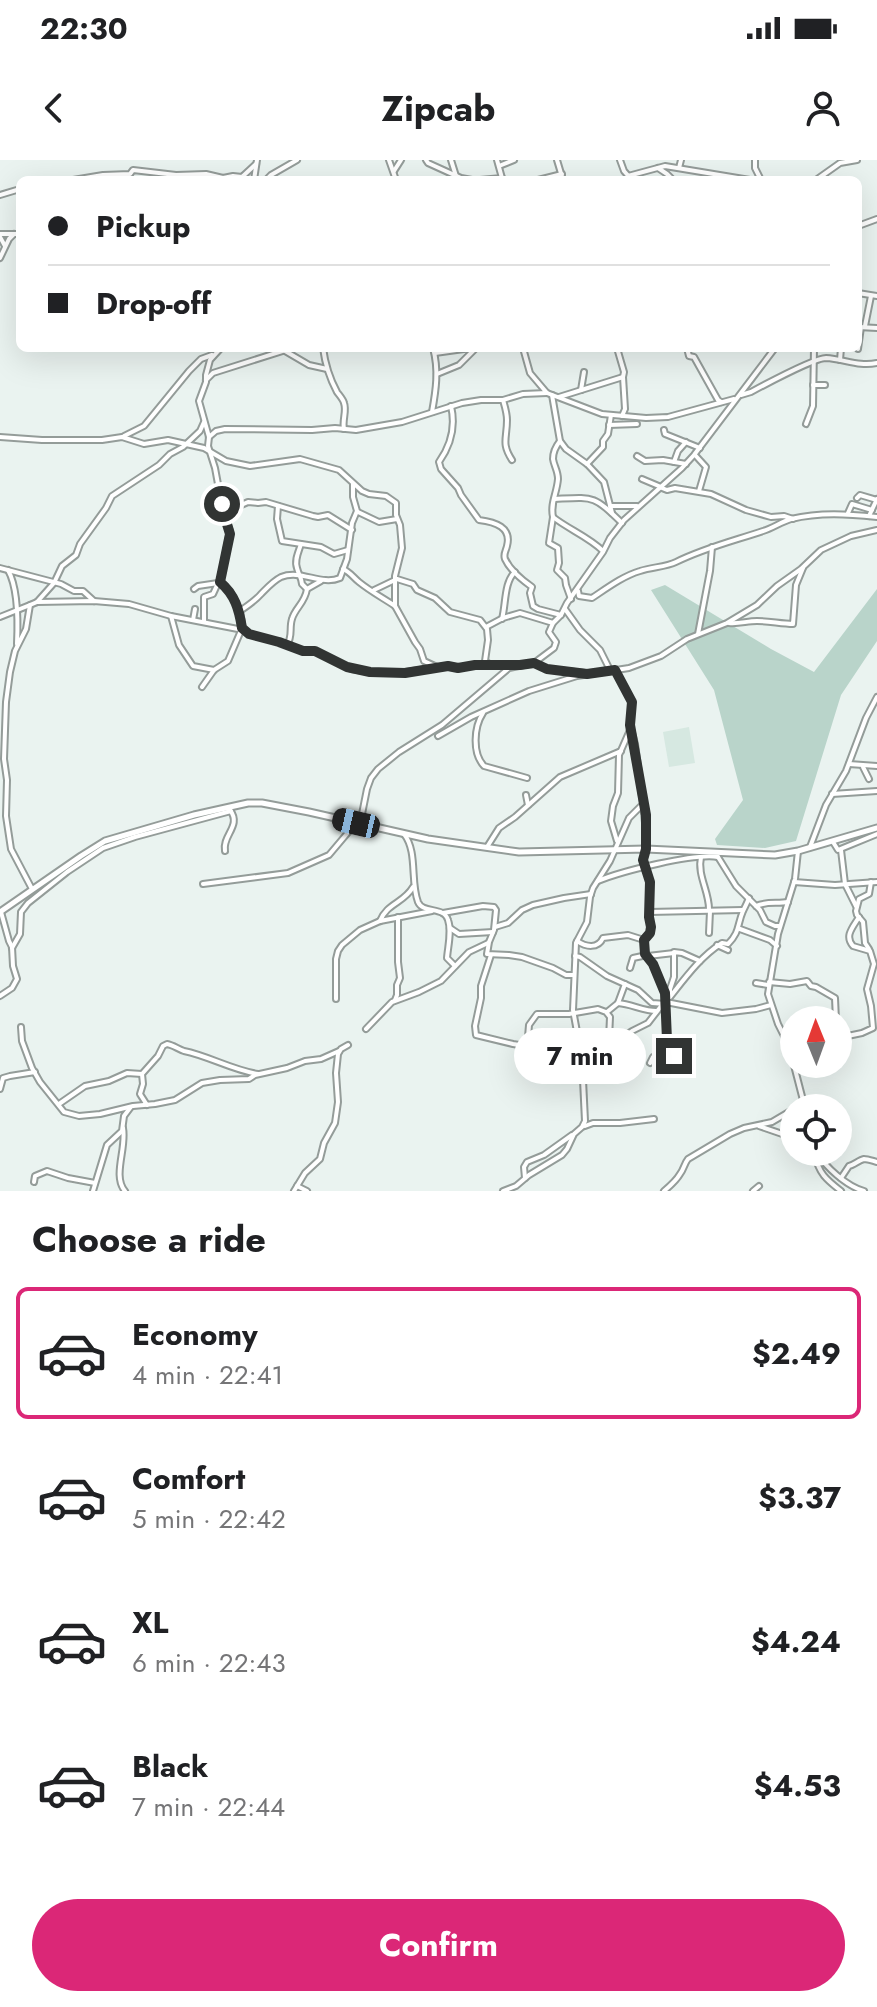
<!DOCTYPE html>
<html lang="en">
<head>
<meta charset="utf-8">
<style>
	:root { --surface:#fff; --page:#f2f2f2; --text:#202124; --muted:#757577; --line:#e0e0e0; --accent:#db2777 }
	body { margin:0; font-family:Jost,sans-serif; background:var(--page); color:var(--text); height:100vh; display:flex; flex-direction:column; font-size:30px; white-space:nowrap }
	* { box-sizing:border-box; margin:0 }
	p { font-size:26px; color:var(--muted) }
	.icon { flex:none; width:44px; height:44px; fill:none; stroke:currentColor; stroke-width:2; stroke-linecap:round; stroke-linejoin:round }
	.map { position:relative; height:1031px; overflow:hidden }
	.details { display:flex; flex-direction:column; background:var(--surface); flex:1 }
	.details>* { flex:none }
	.hud { position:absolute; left:16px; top:16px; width:846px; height:176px; border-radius:12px; box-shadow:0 8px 32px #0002; display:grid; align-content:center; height:176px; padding:0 32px; background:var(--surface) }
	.needle { width:52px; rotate:359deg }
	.tools { position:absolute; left:780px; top:846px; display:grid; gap:16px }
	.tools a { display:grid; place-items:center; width:72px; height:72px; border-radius:50%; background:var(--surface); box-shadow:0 8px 32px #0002; font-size:40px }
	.end { position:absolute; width:36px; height:36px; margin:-18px; border:10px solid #313433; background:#fff; box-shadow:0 0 0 4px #fff }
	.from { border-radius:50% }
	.bubble { position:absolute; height:56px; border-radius:28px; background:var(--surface); box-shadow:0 8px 32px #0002; font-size:26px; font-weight:700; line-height:56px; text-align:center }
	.car { position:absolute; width:24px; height:48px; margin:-24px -12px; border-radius:10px; box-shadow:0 0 6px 2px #0007; background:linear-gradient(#222 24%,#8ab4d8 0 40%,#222 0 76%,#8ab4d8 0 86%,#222 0) }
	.hud b { display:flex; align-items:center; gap:28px; height:76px; font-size:30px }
	.hud b+b { border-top:2px solid var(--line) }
	.hud i { width:20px; height:20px; background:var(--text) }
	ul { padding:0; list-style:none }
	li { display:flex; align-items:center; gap:24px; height:132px; margin:0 16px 12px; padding:0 16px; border:4px solid transparent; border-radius:12px }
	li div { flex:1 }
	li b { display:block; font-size:30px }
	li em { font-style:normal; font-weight:700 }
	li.current { border-color:var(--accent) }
	li>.icon { width:72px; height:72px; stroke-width:1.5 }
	h2 { padding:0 32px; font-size:36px; line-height:96px }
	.action { display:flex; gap:16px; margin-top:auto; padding:16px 32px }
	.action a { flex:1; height:92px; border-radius:48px; background:var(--accent); color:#fff; font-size:32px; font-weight:700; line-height:92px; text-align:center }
	.status { display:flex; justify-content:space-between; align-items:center; height:56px; padding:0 40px; background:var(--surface); direction:ltr }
	.status svg { height:22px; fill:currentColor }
	header { display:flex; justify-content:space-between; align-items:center; height:104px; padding:0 32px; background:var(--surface); font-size:36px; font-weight:700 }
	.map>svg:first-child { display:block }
</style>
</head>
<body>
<div class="status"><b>22:30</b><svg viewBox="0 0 49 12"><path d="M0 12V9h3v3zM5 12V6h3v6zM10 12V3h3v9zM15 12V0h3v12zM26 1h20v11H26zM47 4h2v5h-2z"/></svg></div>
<header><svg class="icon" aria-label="back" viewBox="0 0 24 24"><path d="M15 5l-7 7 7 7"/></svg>Zipcab<svg class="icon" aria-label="person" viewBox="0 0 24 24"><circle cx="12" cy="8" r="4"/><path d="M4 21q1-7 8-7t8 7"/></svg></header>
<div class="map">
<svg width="877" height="1031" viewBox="0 0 877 1031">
	<rect width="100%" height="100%" fill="#eaf3f0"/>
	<polygon fill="#d6e8e1" points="689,567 695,603 669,607 663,572"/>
	<polygon fill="#b9d4ca" points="665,425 771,489 814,512 877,429 877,481 841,535 796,681 765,688 717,685 715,679 743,640 714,530 651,430"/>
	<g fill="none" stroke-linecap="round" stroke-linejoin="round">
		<g stroke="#949c99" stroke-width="8">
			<g id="minor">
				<polyline points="389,0 396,20"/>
				<polyline points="426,0 428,3 461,18 472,20"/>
				<polyline points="451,0 456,16"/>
				<polyline points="497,0 502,18"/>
				<polyline points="557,0 563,20"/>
				<polyline points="620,0 624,11 632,20"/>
				<polyline points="755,0 755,8 761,20"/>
				<polyline points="499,6 514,0"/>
				<polyline points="658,8 667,14 673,20"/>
				<polyline points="679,8 681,0"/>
				<polyline points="394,11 401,0"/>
				<polyline points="628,16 665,6 750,20"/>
				<polyline points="73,20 103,15 130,14 133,10 176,15 206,14 223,18 233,16 242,17 256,4"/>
				<polyline points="254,20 257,0"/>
				<polyline points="266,20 271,15 297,0"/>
				<polyline points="480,20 502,18"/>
				<polyline points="538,20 562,14"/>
				<polyline points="816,20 840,3 857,0"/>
				<polyline points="0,35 20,29"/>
				<polyline points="858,66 877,59"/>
				<polyline points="0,74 20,74"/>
				<polyline points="0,77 5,86"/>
				<polyline points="0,98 9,79 14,74"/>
				<polyline points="858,133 877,136"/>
				<polyline points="865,166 871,136"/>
				<polyline points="858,167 877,168"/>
				<polyline points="280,188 309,205 327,209"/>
				<path d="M323,188C325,203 330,219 337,232C339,235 343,239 344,243C347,251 342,260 344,269"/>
				<polyline points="523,188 530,213 547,233 602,254 646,258 668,257 734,239"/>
				<polyline points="687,188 689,196 694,197 718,240 721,242"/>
				<polyline points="858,189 861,167"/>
				<polyline points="435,193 471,188"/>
				<polyline points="840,200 841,188"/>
				<polyline points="437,214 459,205 476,188"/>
				<polyline points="206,220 213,213 292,188"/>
				<polyline points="813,225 825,225"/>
				<polyline points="581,230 584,212"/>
				<polyline points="552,235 560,281 566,289 587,304 604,322 612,353"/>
				<path d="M741,235L751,232C764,225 815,198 826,198C844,199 859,207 877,203"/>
				<polyline points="559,237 623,217 624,212 617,188"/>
				<path d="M503,240C505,247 507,253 507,260C507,279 501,283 512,300"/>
				<path d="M451,246C456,267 451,285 439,302L441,309L458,328L461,335L479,360C495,362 512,367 507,386C506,391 503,394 505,399C510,410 522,420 532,427L530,433L533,446L538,449L561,455"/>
				<path d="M432,252C436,230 439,210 433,188"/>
				<polyline points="622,256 625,249 623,217"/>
				<polyline points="806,264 813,246 814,188"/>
				<polyline points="609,265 637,264"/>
				<polyline points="664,270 665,274 700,288"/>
				<polyline points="124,276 144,266 189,211 201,199 212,195"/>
				<polyline points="0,277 42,280 102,280 122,277 144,284 168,280 204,288 226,301 250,306 300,299 339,310 362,331 369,334 386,336 396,343 396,355 400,365 402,388 395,416 395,446 415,482 420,489 424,501 437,507"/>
				<polyline points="209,277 216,271 225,269 312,270 335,268 356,270 402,262 462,243 481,240 503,240 523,234 547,233"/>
				<path d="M560,281C556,286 553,292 553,299C554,306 558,311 558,319C557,333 550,343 553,357C568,369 589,377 603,391"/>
				<polyline points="695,295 706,307 699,331"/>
				<polyline points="637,296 645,301 663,300 686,304"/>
				<polyline points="674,302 678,291 686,282"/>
				<polyline points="587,304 603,287 603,281 608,274 611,255"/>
				<polyline points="642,319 661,327"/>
				<polyline points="662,328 667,330 675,328 711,334 746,350 771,357 784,356 793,359"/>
				<polyline points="857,338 860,335 877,340"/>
				<path d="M555,339C594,337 593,335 622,363"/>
				<polyline points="278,346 277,359 282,381 321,387 334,394 348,390"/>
				<polyline points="610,346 637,346"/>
				<polyline points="358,352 379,362 397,359"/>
				<polyline points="848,353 852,344 872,350"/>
				<polyline points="869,356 877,339"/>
				<polyline points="553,357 549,383 558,388 559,403 557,410 565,418 566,425 571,439"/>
				<polyline points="228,360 239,346 248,342 258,343 266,342 313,356 318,357 328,355 352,370"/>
				<path d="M301,384C299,391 294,400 297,408C299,416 301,416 302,424L307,429"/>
				<polyline points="0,408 61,424 74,431 83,431 94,441"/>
				<path d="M343,409C350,412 353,417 359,422C370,431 383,438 395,446"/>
				<path d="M8,410C18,428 18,463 17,484"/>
				<polyline points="194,429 198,426 218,423"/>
				<polyline points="374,430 397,419 413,424 417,430 435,438 450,452 480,460 487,469 488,480 485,501 491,505"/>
				<path d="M578,431L579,436L592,438C607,428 623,416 640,411C652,407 666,407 676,402C704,388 733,381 763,371C773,368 781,362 791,359C820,352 848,354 877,357"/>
				<polyline points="37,442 54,423 62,406 76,395 80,384 106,348 112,336 159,305 170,294 183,287 200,271 204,262"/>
				<polyline points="565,449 580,470 600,490 610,510"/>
				<path d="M240,451C247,446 255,441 261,434C267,428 273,421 281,417C301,409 321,426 340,418L347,399L352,363L357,351L353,337V324"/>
				<polyline points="171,456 179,485 193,506 214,510"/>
				<polyline points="0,457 30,445"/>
				<path d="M502,459C506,444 504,422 515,412"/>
				<polyline points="193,460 195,449"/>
				<polyline points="204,461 204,437 213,434 218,423"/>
				<path d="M729,463C739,464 747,461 757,461C769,461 782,464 793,464L796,425L803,408"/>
				<polyline points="486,467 503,458 520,453 553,463"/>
				<polyline points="698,474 710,411 712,387"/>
				<path d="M287,485C293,476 289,468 292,459C295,448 305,443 307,429L321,421"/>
				<polyline points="534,503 547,509 585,513"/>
				<polyline points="202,527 214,510 228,501 240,473 243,470 240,451 230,431 220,421 230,371 223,351 215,308 208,286 209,277 199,241 206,222 206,215 210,200 221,188"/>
				<path d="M483,553C474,567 472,593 484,606L527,618"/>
				<polyline points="438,576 471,557 529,531 577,516 629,508 661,496 687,479 727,463 757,445 777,426 801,409 821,390 851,376 877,370"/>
				<polyline points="849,604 877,606"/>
				<polyline points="863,607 869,619"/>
				<polyline points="832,634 877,631"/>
				<polyline points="526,635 528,645"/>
				<polyline points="643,644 646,672 646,689 643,702 650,722 649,757 651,767 650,772 644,780 644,793 653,804 665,833 667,880 676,901"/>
				<polyline points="360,664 367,629 371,618 378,609 399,592 442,565 509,508 534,503 554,488 556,482 549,472 553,463 561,455 567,443 603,392 610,378 624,360 682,308 694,295 775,188"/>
				<path d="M404,674C418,692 410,721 418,742C423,754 444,746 448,760C452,771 448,786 447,798L455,806"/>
				<polyline points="617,681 611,661 613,646 618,633 619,595 630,570"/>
				<polyline points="833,682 838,690 877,674"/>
				<polyline points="487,687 499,668 515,657 560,617 621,591"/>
				<polyline points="810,687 826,645 846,611 866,558 877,537"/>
				<polyline points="841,690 845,724 856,746"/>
				<path d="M225,691C222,675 242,666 230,650"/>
				<polyline points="798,691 795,719 778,774 768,834 778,864 789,886 805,948"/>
				<path d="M701,697C697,715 709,731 709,749"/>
				<polyline points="718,697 736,726 760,750 766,762 775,766 780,766"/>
				<path d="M598,721C622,711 694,693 718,697"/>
				<polyline points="794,722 835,725 877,722"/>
				<polyline points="203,724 288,713 329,695 356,663"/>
				<polyline points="32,729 11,689 6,656 7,620 4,599 6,542 10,512 15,491 26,469 30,445 37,442 94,441 129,444 171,456 243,470 249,474 279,482 303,491 315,491 351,509 370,512 398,513 448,506 458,508 475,505 520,505"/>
				<path d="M756,746C767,741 777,744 788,742"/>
				<polyline points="649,752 743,750"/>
				<polyline points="443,753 483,746 494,747 496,750 494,770 489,782 487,794 509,795 522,797 553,808 566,815 573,815"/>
				<path d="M380,761C387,743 404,743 413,727"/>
				<polyline points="495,767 508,763 522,750 533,745 564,738 591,734"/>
				<polyline points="450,768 459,774 493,772"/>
				<polyline points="740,769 770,780 777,786"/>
				<polyline points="709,773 710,751"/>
				<path d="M577,781C586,787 598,789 603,778L628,775L644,780"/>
				<polyline points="717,785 728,790"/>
				<polyline points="12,788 20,774 21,752 28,743 67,712 103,688 135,677 231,651"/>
				<polyline points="869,789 865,783 863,762 857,755 856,751 859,739 869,734 871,722"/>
				<polyline points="491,795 481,826 481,838 475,866 476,875 513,884 580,895"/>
				<polyline points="575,796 580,797 607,816 638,830 652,843 666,844"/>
				<polyline points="648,796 674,793"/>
				<polyline points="630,808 633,798 647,795"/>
				<polyline points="769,822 790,824 807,821 811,826 816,827 835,838 836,860"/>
				<polyline points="756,823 768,825"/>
				<polyline points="0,836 12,828 17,819 13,806 12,787 9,781 1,752"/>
				<polyline points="670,836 670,829 674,817 674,792 682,793 700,801"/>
				<path d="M670,837C685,818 701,796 722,783L728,784C740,772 737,765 743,751C745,747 747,743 749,738"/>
				<polyline points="336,839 336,799 338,791 342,785 360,770 380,761 432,751"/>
				<polyline points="395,840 397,835 397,825 400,818 398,802 398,757"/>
				<polyline points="666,842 722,853 756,849 771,845"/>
				<polyline points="618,843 625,824"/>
				<path d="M607,852L618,843C631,844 644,851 656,851"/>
				<polyline points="838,865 842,876"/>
				<polyline points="21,867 22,881 32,908 40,922 64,952 79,956 100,954 133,946 155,944 175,940 202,923 220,920 249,919 255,915 287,908 305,901 321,899 339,891"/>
				<polyline points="366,869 392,842 419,832 441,821 469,792 488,783"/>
				<path d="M838,878L862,873L873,868L871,846L867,829L874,804L870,791L853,786C844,776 853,767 859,757"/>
				<polyline points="524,884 528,877 529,865 537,854 569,854 598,849 606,852 610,857 609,879 612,886"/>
				<polyline points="650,903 653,897 675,898"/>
				<polyline points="597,913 601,900 608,889 632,871 648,863 662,845"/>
				<polyline points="0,929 3,918 10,916 35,912"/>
				<polyline points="59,944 85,926 109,921 127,913 142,914"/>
				<path d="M147,945L140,934L143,924L142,914L158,896L163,886L167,884C173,885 178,889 184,891C209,896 232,910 258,914"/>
				<polyline points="585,966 593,963 620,963 654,959"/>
				<polyline points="759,966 794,978"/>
				<path d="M123,968C127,988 112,1016 125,1031"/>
				<path d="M816,992C826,1007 846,1026 864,1031"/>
				<path d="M815,994C818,1013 827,1020 841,1031"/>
				<polyline points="525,1018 524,1007 527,1002 544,995 572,975"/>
				<path d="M841,1018L849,1006C854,1005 859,1000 864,999C868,999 873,1001 877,1002"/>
				<polyline points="34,1022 35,1016 47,1011 68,1018 95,1023"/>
				<polyline points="297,1026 307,1031"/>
				<polyline points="93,1031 107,985 122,971 124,956 130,948"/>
				<polyline points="294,1031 305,1013 320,999 324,983 335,963 338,942 336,913 338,894 341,889 348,885"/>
				<polyline points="503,1031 516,1026 529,1015 562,995 567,989 574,974 582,967 585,961 582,899 573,850 576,783 587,762 590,737 593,728 610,701 629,658 643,644 635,584 630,565 632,542 615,510"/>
				<path d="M664,1031C670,1026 676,1021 680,1014C684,1009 684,1004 688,999L730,974L744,968L772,962L794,949"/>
				<polyline points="753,1031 759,1026"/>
			</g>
		</g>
		<g stroke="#949c99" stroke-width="9">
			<polyline id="major" points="0,752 81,696 105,681 194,655 248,643 262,643 309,652 428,679 519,692 646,689 775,695 798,691 877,668"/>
		</g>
		<use href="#minor" stroke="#fff" stroke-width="4"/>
		<use href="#major" stroke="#fff" stroke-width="5"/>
	</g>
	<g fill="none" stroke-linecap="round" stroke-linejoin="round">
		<path stroke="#313433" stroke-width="10" d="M222,344L223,351L230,374L220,422C235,435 239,449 242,468L249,474L279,482L303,491H315L347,507L370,512L405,513L448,506L458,508L475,505H520L534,503L547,509L587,514L615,510L632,542L630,565L646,655V689L643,700L650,722L649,757L651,767L650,773L644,780L645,794L653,804L665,833L667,880L674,896"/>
	</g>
</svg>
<div class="tools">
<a><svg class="needle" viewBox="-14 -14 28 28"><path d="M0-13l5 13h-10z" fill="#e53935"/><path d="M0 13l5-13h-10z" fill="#757577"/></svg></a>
<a><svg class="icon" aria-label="locate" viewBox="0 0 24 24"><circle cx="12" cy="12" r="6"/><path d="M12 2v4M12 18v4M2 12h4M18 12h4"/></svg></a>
</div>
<i class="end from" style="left:222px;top:344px"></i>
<i class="end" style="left:674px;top:896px"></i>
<div class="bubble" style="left:514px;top:868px;width:132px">7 min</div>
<i class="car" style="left:356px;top:663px;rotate:283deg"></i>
<div class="hud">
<b><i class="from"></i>Pickup</b>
<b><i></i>Drop-off</b>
</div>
</div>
<section class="details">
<h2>Choose a ride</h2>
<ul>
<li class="current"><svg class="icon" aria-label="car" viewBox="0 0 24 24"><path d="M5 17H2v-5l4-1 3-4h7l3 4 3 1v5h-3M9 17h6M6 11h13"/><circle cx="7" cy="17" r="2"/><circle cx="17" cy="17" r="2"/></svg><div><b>Economy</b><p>4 min · 22:41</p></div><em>$2.49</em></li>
<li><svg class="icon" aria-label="car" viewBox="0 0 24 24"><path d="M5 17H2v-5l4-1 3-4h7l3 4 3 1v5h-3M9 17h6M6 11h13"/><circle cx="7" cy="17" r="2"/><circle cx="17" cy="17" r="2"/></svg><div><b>Comfort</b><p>5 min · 22:42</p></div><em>$3.37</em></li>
<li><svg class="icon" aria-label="car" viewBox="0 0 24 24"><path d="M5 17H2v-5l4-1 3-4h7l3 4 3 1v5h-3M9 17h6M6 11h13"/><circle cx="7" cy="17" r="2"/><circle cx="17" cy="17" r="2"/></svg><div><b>XL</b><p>6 min · 22:43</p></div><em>$4.24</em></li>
<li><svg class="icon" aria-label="car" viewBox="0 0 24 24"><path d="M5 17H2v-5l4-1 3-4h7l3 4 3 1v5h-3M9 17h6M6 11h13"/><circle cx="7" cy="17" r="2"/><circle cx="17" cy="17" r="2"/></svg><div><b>Black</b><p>7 min · 22:44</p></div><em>$4.53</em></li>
</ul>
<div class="action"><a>Confirm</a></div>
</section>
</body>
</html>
